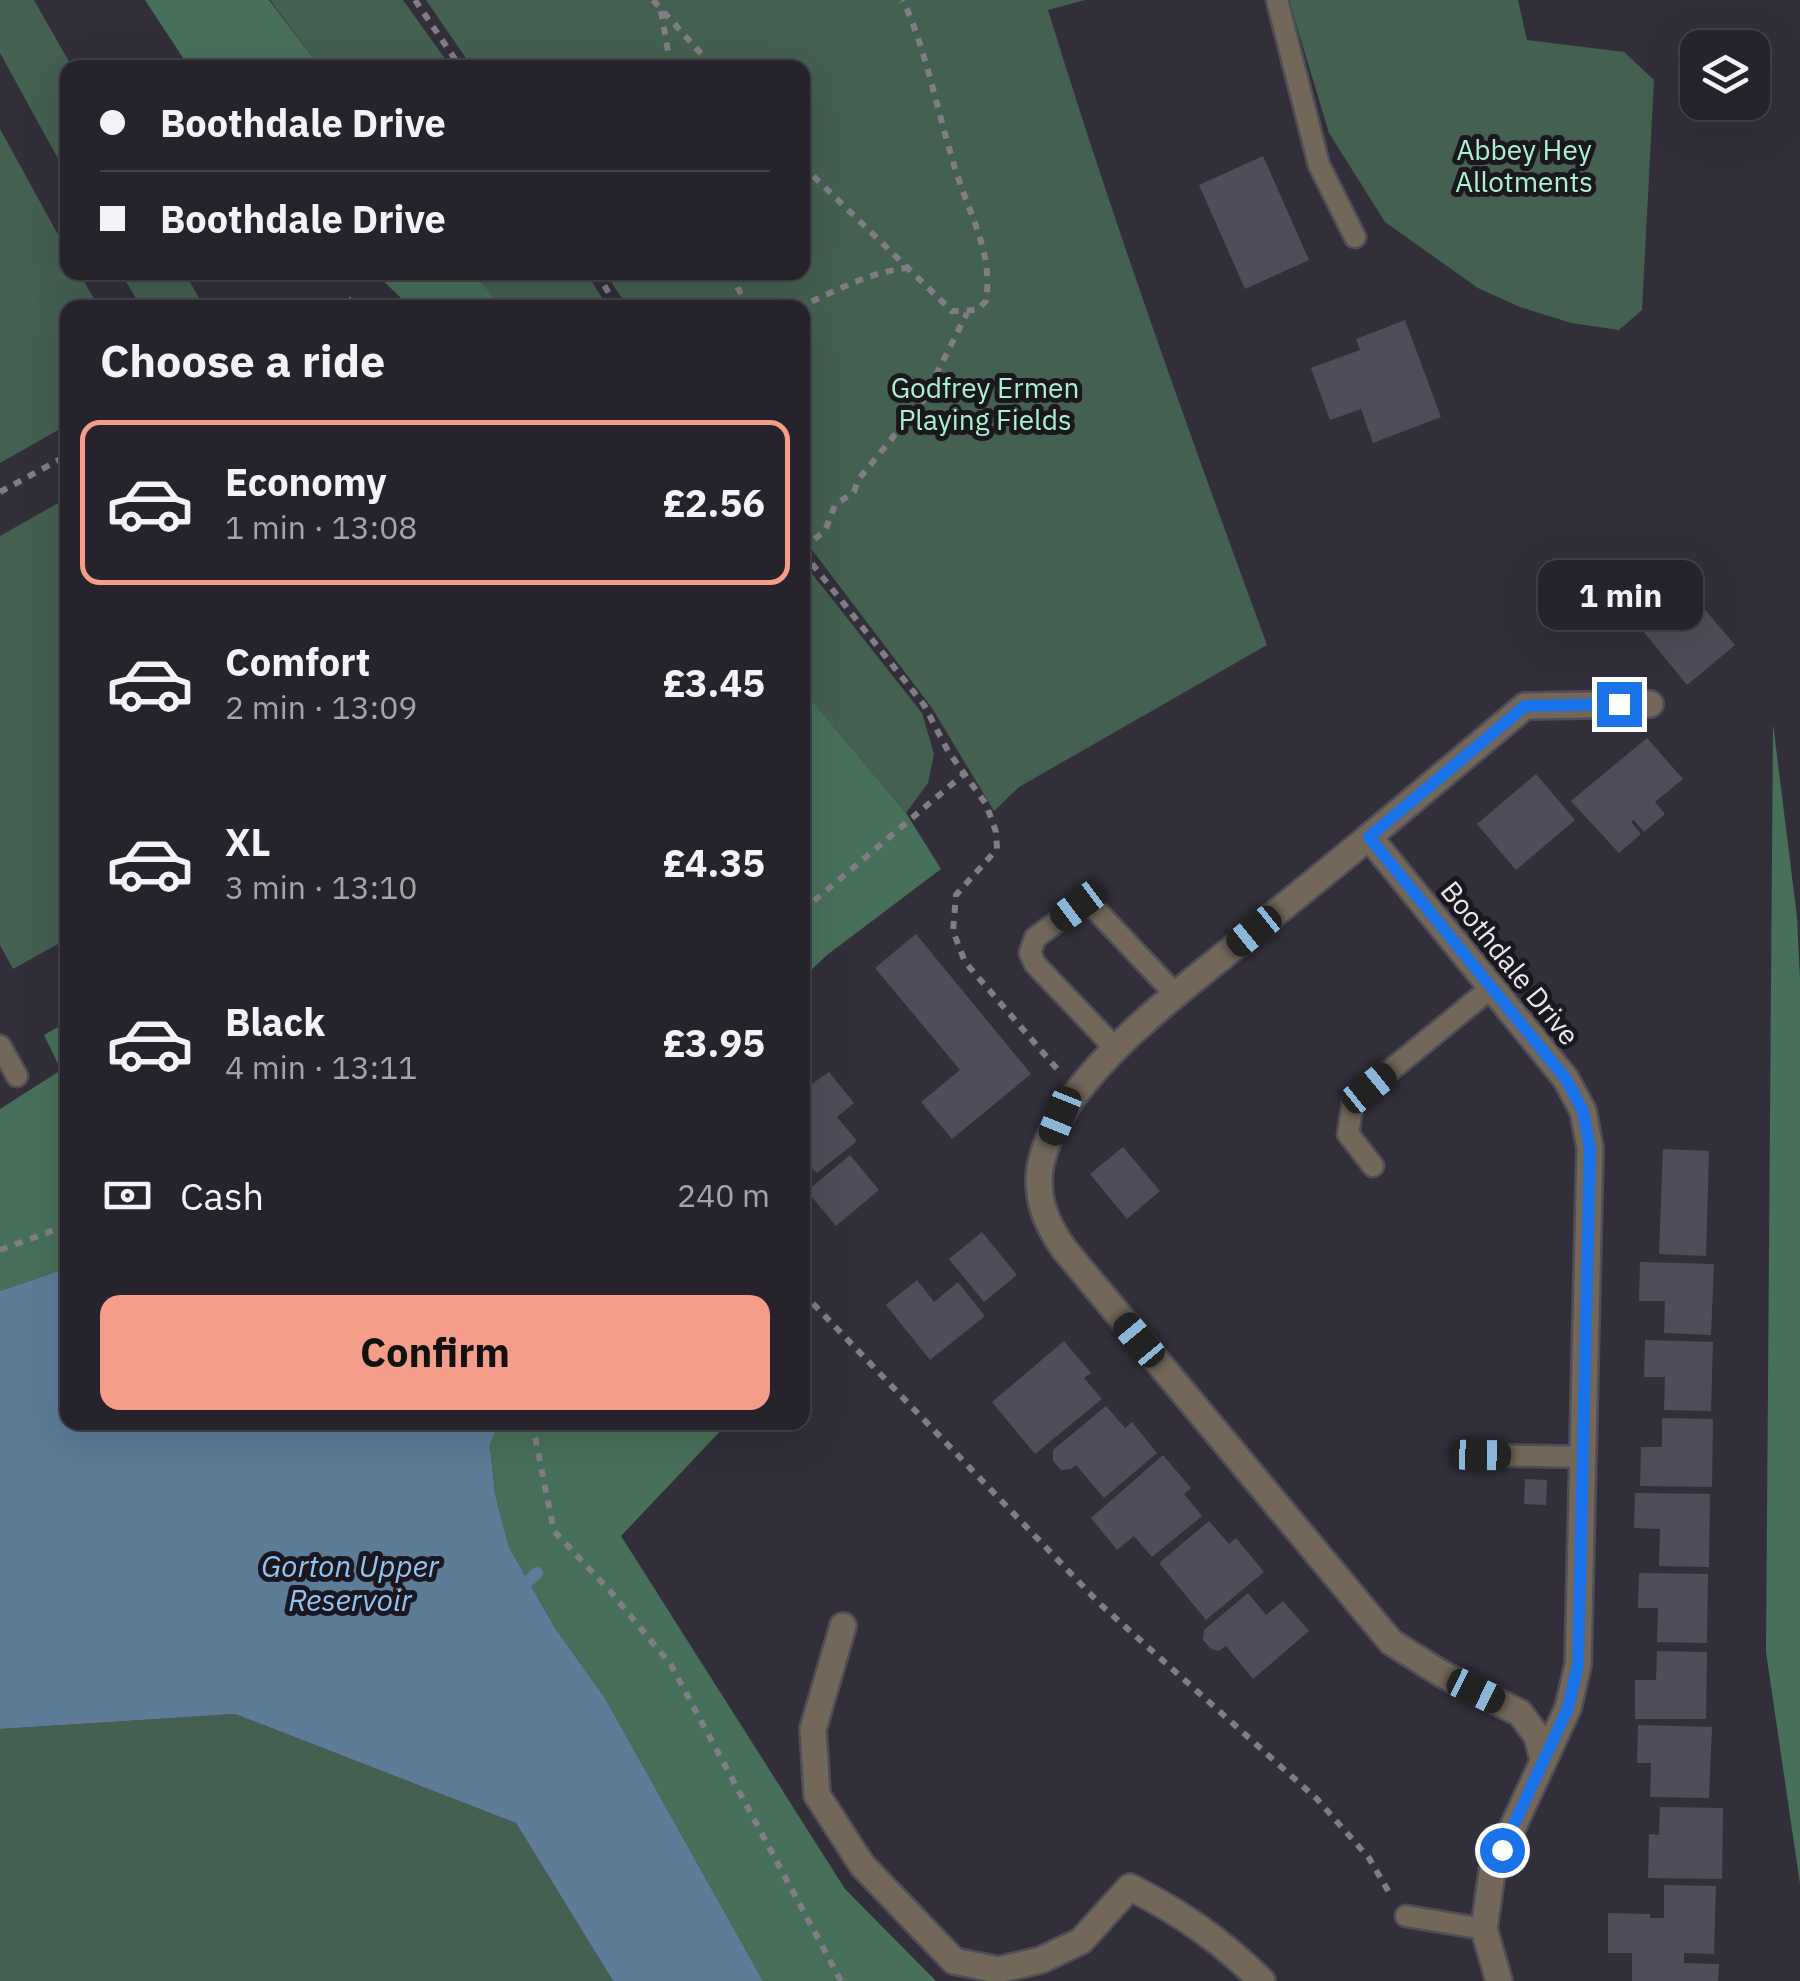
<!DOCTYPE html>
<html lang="en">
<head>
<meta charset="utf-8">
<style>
	:root { --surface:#26232c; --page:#322f38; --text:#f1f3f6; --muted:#a4a4a9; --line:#424048; --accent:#f49e89 }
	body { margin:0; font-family:"IBM Plex Sans",sans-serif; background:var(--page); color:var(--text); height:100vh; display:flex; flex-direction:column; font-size:38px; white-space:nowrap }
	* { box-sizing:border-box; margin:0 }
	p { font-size:32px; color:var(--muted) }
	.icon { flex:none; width:55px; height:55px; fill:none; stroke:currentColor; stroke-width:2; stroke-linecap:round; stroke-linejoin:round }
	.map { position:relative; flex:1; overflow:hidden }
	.panel { position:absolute; left:60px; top:300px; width:750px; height:1130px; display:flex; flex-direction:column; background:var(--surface); border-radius:20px; box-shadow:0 10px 40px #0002,0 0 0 2px var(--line) }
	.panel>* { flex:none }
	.guide { position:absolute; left:60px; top:60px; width:750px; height:220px; border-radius:20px; box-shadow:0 10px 40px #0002,0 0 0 2px var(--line); display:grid; align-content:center; height:220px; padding:0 40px; background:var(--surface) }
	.fabs { position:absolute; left:1680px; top:30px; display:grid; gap:20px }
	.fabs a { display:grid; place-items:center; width:90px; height:90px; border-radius:20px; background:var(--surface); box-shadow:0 10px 40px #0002,0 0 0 2px var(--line); font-size:50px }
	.end { position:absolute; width:45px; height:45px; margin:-22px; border:12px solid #1a73e8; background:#fff; box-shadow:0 0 0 5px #fff }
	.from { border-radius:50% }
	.bubble { position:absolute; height:70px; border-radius:20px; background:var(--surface); box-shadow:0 10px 40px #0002,0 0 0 2px var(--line); font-size:32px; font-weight:700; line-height:70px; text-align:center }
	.car { position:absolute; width:30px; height:60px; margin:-30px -15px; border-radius:12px; box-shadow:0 0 8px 2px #0007; background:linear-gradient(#222 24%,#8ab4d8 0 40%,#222 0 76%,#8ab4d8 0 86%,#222 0) }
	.guide b { display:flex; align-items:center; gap:35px; height:95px; font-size:38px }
	.guide b+b { border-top:2px solid var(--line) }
	.guide i { width:25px; height:25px; background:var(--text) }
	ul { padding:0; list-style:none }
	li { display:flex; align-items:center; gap:30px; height:165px; margin:0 20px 15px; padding:0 20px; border:5px solid transparent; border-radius:20px }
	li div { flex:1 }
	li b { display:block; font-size:38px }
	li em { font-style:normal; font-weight:700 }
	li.active { border-color:var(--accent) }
	li>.icon { width:90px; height:90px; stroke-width:1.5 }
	h2 { padding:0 40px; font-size:45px; line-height:120px }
	.pay { display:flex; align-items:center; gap:25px; height:110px; padding:0 40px; font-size:38px }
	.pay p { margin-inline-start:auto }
	.cta { display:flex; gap:20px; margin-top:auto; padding:20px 40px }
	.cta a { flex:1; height:115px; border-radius:20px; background:var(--accent); color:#111; font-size:40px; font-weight:700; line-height:115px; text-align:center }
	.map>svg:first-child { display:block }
</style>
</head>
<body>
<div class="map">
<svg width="1800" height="1981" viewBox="0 0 1800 1981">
	<rect width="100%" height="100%" fill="#322f3b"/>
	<g fill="#446051">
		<polygon points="0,0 34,0 72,67 68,68 67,175 0,53"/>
		<polygon points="270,0 403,0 451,67 320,67"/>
		<path d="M426,0H1085L1048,10C1114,225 1190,435 1267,645L1019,787L994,811L932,708L803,538L802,308L628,307L605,273L802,272V68L472,67Z"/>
		<polygon points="1289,0 1518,0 1527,40 1624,52 1654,80 1642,310 1619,330 1571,323 1520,307 1478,288 1385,222 1329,133"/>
		<polygon points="0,129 67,251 68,272 79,273 99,307 68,308 67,425 0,463"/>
		<polygon points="121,273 185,273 204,307 141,307"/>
		<polygon points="475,273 586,273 608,307 501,307"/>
		<polygon points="67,498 67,939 13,969 0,945 0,536"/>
		<polygon points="802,561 922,713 934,754 928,783 906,813 803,690"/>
		<polygon points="235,1714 516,1823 613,1981 0,1981 0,1729"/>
	</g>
	<g fill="#47705a">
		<polygon points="145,0 269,0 320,67 189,67"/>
		<polygon points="375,273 475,273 501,307 406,307 400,297"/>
		<polygon points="803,690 906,813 941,869 827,955 803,978"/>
		<polygon points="1773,724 1797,917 1800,980 1800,1884 1766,1652"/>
		<polygon points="67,1022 67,1268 0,1291 0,1109 61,1070 44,1035"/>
		<polygon points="499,1423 728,1423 621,1536 845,1889 936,1981 763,1981 605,1698 555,1628 509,1547 495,1494 490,1445"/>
	</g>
	<polygon fill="#5c7c98" points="67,1268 68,1422 499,1423 490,1445 495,1494 509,1547 555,1628 605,1698 763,1981 613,1981 516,1823 235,1714 0,1729 0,1291"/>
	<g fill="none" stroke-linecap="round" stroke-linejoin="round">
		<polyline stroke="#5c7c98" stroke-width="12" points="517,1592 537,1573"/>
	</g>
	<g fill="#504d5a">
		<polygon points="1263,156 1309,260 1245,289 1199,185"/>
		<polygon points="1405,320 1441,417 1373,443 1361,409 1330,420 1311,368 1360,350 1356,339"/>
		<polygon points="1685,586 1735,645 1687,685 1639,626"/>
		<polygon points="1647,738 1683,779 1655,802 1665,814 1644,832 1634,820 1631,822 1641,834 1619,853 1571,801"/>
		<polygon points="1536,774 1575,820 1516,870 1477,824"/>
		<polygon points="916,934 1031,1074 952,1139 921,1102 960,1070 875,968"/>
		<polygon points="829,1072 854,1103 837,1117 857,1141 817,1173 813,1169 806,1174 802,1169 802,1091"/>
		<polygon points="1123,1147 1160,1191 1127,1219 1090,1174"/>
		<polygon points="1663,1149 1709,1151 1706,1256 1659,1254"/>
		<polygon points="850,1155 879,1190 836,1226 807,1191"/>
		<polygon points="982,1232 1017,1275 984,1302 949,1259"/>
		<polygon points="1640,1262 1714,1264 1711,1335 1664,1333 1665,1301 1639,1301"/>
		<polygon points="917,1280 934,1302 958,1282 985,1316 930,1360 886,1305"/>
		<polygon points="1645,1340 1713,1342 1711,1411 1664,1410 1665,1377 1644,1377"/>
		<polygon points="1064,1341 1091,1373 1084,1378 1102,1399 1035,1454 992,1402"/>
		<polygon points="1106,1406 1125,1428 1132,1422 1157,1453 1104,1498 1076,1465 1071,1469 1061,1470 1053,1461 1053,1450"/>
		<polygon points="1662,1418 1713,1419 1712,1487 1640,1486 1641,1447 1662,1447"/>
		<polygon points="1163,1455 1191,1488 1184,1494 1202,1516 1152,1557 1134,1536 1117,1550 1091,1518"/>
		<polygon points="1525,1479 1547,1480 1546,1505 1524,1504"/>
		<polygon points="1635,1493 1710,1494 1709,1567 1659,1566 1660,1529 1634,1528"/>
		<polygon points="1209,1521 1229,1544 1236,1538 1264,1572 1206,1620 1159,1563"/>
		<polygon points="1639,1573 1708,1574 1707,1643 1657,1642 1658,1608 1638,1608"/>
		<polygon points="1248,1593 1266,1615 1283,1601 1309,1631 1253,1679 1226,1646 1219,1651 1211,1649 1203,1640 1204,1630"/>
		<polygon points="1657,1651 1707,1652 1706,1719 1635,1719 1635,1680 1656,1680"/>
		<polygon points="1638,1725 1712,1727 1709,1798 1650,1797 1651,1763 1637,1763"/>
		<polygon points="1660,1807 1723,1808 1722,1879 1648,1878 1649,1834 1659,1835"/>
		<polygon points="1664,1885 1716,1886 1714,1954 1684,1953 1684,1963 1719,1964 1718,1981 1632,1981 1632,1953 1608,1953 1608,1913 1650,1914 1650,1918 1664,1918"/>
	</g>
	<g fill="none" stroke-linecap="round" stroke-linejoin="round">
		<g stroke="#4f4d58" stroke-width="25">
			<g id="service">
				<polyline points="1277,0 1319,165 1355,237"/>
				<polyline points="0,1046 17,1076"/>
				<polyline points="1116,1049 1035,964 1030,953 1035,938 1078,906 1086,904 1097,911 1176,995"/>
				<polyline points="1373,1166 1348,1134 1353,1101 1491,988"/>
				<polyline points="1481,1455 1583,1457"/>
				<polyline points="1406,1916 1484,1929"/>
			</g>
		</g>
		<g stroke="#4f4d58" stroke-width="30">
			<g id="minor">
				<path d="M1369,837C1325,873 1282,908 1238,944C1173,997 1060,1079 1041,1163C1034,1196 1046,1224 1064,1249L1391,1642L1442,1674L1520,1713L1537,1736L1543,1759"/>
				<path d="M843,1626L813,1729L817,1795L862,1865L954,1961L998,1970L1041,1960L1081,1941L1130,1887C1183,1914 1220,1940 1262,1981"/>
				<polyline points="1499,1981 1484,1929 1492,1872 1568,1708 1578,1665 1590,1148 1583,1111 1566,1079 1369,837 1525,706 1650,704"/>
			</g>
		</g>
		<g stroke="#807d87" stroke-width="6" stroke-dasharray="8 8" stroke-linecap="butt">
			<polyline points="415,0 461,68"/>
			<polyline points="653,0 714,68"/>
			<polyline points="661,11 671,68"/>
			<path d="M802,165L952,311L977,310L986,301C994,252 967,210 954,165C937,110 927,53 903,0"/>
			<polyline points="596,272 618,308"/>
			<path d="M732,272C737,287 742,303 758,308"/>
			<polyline points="337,308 352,299"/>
			<path d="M797,308C834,292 868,272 908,268"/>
			<polyline points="0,492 68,455"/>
			<polyline points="802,549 825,531 835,505 854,492 858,480 924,399 967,313"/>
			<polyline points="802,551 924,705 948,751 986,804 996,832 997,849 956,895 953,931 965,962 1058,1070"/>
			<polyline points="802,911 964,774"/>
			<polyline points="0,1250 68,1225"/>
			<polyline points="802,1292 1100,1604 1317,1799 1369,1858 1390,1894"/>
			<polyline points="532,1422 554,1531 610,1591 671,1665 841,1981"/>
		</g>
		<use href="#service" stroke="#73675a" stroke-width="20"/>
		<use href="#minor" stroke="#73675a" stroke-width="25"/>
	</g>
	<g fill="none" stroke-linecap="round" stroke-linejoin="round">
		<polyline stroke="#1a73e8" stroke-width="12" points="1502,1850 1568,1708 1578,1665 1590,1148 1583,1111 1566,1079 1369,837 1525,706 1619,704"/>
	</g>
	<g text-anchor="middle" stroke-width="10" stroke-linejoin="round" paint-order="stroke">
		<g font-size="28" fill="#abf1cb" stroke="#1a181e">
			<text x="1524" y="160">Abbey Hey<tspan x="1524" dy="32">Allotments</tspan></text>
			<text x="985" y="398">Godfrey Ermen<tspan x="985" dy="32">Playing Fields</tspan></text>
		</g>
		<g font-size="28" fill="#eae8ef" stroke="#1a181e">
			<text transform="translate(1510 963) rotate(51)" y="10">Boothdale Drive</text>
		</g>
		<g font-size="30" font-style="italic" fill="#91c5f5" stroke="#1a181e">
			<text x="350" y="1577">Gorton Upper<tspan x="350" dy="34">Reservoir</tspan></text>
		</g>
	</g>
</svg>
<div class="fabs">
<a><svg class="icon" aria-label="layers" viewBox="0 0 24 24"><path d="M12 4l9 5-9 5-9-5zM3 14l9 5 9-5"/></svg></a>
</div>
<i class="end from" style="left:1502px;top:1850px"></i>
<i class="end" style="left:1619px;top:704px"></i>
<div class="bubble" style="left:1538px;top:560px;width:165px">1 min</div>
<i class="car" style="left:1078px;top:906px;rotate:233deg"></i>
<i class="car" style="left:1254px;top:931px;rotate:231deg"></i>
<i class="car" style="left:1369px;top:1088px;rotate:51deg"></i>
<i class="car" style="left:1060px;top:1116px;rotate:202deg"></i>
<i class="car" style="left:1139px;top:1340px;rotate:320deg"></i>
<i class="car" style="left:1481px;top:1455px;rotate:91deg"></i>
<i class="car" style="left:1476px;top:1691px;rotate:116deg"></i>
<div class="guide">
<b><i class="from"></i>Boothdale Drive</b>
<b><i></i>Boothdale Drive</b>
</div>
<section class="panel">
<h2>Choose a ride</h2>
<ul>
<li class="active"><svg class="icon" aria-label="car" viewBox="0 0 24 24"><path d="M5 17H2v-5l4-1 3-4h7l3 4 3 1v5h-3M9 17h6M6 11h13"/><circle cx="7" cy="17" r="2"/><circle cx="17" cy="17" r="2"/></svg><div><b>Economy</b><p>1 min · 13:08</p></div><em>£2.56</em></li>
<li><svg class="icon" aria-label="car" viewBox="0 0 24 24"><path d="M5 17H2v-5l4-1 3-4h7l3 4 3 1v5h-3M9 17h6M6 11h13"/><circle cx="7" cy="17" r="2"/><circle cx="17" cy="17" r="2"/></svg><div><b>Comfort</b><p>2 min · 13:09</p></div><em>£3.45</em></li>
<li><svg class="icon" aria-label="car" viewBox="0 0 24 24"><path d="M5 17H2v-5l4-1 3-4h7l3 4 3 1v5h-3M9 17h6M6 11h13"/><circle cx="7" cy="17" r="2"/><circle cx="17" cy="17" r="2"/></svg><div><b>XL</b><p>3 min · 13:10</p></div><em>£4.35</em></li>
<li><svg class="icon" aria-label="car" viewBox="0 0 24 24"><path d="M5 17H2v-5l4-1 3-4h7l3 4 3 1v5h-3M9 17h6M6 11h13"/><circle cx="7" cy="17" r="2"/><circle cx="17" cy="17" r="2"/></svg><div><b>Black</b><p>4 min · 13:11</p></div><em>£3.95</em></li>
</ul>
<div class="pay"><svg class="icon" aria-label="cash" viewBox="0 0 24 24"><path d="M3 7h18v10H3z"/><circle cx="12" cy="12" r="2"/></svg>Cash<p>240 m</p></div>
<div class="cta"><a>Confirm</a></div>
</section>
</div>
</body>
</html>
